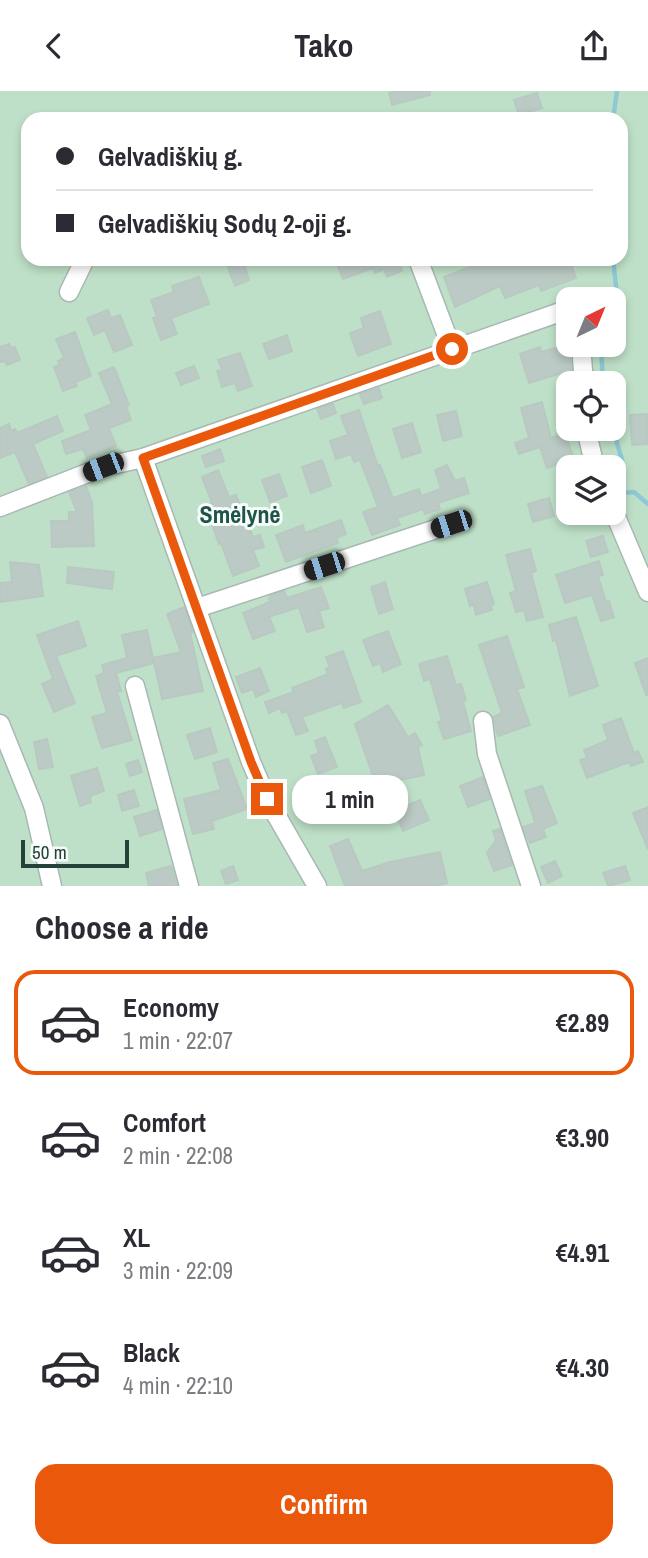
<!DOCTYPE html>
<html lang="en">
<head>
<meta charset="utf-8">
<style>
	:root { --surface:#fff; --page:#f2f2f3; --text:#2b2b33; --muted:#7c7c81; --line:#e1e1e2; --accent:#ea580c }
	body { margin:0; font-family:"Archivo Narrow",sans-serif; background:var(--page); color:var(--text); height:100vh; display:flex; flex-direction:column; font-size:26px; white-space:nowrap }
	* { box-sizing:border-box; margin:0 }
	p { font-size:23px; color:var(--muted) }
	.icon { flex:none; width:38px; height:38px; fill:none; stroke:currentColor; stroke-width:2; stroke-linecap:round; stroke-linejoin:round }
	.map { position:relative; height:795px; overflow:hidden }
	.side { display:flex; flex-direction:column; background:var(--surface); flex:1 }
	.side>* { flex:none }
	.top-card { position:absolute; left:21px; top:21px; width:607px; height:154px; border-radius:21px; box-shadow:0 4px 10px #0003; display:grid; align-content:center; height:154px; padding:0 35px; background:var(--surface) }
	.needle { width:46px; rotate:43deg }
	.buttons { position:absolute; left:556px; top:196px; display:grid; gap:14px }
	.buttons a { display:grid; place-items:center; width:70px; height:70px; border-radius:14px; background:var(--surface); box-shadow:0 4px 10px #0003; font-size:35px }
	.scale { position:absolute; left:21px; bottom:18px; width:108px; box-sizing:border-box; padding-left:7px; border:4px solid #24423a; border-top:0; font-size:19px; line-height:24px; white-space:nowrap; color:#24423a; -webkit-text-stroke:5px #f7fbf9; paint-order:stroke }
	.end { position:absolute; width:32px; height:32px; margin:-16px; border:9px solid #ea580c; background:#fff; box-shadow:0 0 0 4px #fff }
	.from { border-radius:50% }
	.bubble { position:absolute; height:49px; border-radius:21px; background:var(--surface); box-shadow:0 4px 10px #0003; font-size:23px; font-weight:700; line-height:49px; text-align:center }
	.car { position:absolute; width:21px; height:42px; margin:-21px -10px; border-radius:9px; box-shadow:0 0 5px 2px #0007; background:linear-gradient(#222 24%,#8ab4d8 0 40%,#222 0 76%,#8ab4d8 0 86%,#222 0) }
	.top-card b { display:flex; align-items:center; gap:24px; height:66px; font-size:26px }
	.top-card b+b { border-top:2px solid var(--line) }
	.top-card i { width:18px; height:18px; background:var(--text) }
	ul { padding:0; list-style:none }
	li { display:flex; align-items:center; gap:21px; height:105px; margin:0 14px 10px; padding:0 21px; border:4px solid transparent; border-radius:21px }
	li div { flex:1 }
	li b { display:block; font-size:26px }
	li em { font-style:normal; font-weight:700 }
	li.selected { border-color:var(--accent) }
	li>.icon { width:63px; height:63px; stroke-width:1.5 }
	h2 { padding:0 35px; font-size:32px; line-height:84px }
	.cta { display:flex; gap:14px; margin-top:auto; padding:14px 35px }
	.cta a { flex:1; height:80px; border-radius:21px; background:var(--accent); color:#fff; font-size:28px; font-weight:700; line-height:80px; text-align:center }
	header { display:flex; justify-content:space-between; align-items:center; height:91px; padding:0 35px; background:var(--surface); font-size:32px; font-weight:700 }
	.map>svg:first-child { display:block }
</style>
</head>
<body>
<header><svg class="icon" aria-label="back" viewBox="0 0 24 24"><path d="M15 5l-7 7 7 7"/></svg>Tako<svg class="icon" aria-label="share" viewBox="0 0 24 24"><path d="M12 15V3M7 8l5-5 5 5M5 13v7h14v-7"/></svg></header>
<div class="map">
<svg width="648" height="795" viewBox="0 0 648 795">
	<rect width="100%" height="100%" fill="#e6efeb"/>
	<path fill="#bfe0c8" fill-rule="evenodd" d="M0,0H648V795H0ZM28,28H621V168H28ZM569,208H614V254H569ZM569,292H614V338H569ZM569,376H614V422H569Z"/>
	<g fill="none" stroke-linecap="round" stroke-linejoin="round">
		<g stroke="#8ec9d4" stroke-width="4.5">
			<polyline points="613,28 617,0"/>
			<polyline points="613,168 619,222 614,229"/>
			<polyline points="601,254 603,292"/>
			<polyline points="613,338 622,369 624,402 634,401 648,413"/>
		</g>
	</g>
	<g fill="#bbcac4" stroke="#b8c9c2" stroke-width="2">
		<polygon points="395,0 430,0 430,4 392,14 389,2"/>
		<polygon points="537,2 542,17 519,24 514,9"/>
		<polygon points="335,168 407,168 407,169 399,172 402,180 387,186 384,178 375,182 373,177 343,188"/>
		<polygon points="479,168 569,168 576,187 541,200 539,194 505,207 500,195 455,216 444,186 480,172"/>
		<polygon points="243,170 249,189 235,195 228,176"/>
		<polygon points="199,186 209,213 171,227 177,243 161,249 153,227 157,226 151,209 174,201 172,195"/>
		<polygon points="108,219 111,227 120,224 132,254 114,261 105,239 94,244 87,227"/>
		<polygon points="380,220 391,253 358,265 350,242 364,237 361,227"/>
		<polygon points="75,241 91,285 75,291 77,295 63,300 54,276 60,274 58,270 64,267 56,248"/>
		<polygon points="287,244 292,260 269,268 263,253"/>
		<polygon points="9,253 11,257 15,256 20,269 7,274 5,270 0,271 0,256"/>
		<polygon points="567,253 572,279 529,292 520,263 540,256 542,261"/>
		<polygon points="240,262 252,295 238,300 235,292 222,296 217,280 222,279 218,269"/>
		<polygon points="194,275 199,287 181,294 176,282"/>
		<polygon points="114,276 129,314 126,315 131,329 109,337 116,355 87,367 83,358 66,363 62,350 91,339 85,324 112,313 99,282"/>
		<polygon points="379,297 382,307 364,313 360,303"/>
		<polygon points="542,311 551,347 565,342 574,368 547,377 540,356 519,363 515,352 529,347 521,317"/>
		<polygon points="333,313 336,322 321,328 317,318"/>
		<polygon points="359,319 378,375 380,374 393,407 419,398 421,405 441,398 435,379 447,374 455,390 464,387 469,402 438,412 440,418 425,423 423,418 397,427 400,434 372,444 363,421 378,416 360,369 354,371 351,363 336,368 330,350 348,344 341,325"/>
		<polygon points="456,320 462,345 443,350 437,324"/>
		<polygon points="647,323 648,353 632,354 630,324"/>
		<polygon points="57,325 63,340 33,353 47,386 29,393 15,361 0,367 0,337 9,333 11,340 15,338 17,342"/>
		<polygon points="412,332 421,361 402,367 393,338"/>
		<polygon points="220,358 224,370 206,376 202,365"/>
		<polygon points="322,369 331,395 311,402 302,376"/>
		<polygon points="218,379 229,406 236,404 253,446 260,444 264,456 253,459 259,475 233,485 221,452 219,453 211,431 207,433 201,417 212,412 202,386"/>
		<polygon points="279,383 287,405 270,411 262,389"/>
		<polygon points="86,395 92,412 94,455 52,456 51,430 69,430 69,421 77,421 69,401"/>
		<polygon points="549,407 554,425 533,431 528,413"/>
		<polygon points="341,429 346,443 336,447 338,452 286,471 276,444 303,434 305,442"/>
		<polygon points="603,445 608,461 591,466 586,450"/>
		<polygon points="530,458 536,480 531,482 543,526 527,530 524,519 516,521 510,502 516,500 506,464"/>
		<polygon points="599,470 603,484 598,485 606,511 609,510 614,526 601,530 592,504 565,512 556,484"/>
		<polygon points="10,471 39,474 43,505 0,511 0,492 12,491"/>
		<polygon points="68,476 114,481 112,498 67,492"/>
		<polygon points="385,491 393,518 379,523 371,496"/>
		<polygon points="487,491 494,513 490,515 492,519 476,524 474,514 470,515 465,498"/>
		<polygon points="321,496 329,517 319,520 324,536 307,541 299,516 269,526 275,540 253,548 243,522 270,511 269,507 271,504 284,500 287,507"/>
		<polygon points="184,516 193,541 190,542 203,600 162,608 153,567 181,561 167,523"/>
		<polygon points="576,526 598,595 570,605 556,549 553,550 549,534"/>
		<polygon points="78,530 86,555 56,565 75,612 54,621 42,593 53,588 37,544"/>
		<polygon points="147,539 154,572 116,582 121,600 117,601 132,649 102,657 92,626 107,622 96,585 104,582 102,574 127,567 122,544"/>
		<polygon points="388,540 401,573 383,581 380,572 373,575 363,549"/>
		<polygon points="507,545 524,596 517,598 530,634 498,645 493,626 502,622 479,554"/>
		<polygon points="343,560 361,611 344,617 342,612 302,626 308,640 296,644 287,620 282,622 280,617 269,622 265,611 294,601 292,597 328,583 326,578 330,576 326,566"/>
		<polygon points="447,565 456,594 461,593 466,609 463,611 471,640 444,648 438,631 442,630 430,588 424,590 419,573"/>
		<polygon points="648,567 648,604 646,604 635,572"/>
		<polygon points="260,577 269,600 256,606 253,598 242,602 236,586"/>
		<polygon points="388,614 408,646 415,642 422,654 418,656 424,684 391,691 399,718 420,709 429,729 403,740 395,720 368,728 363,714 338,726 327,705 356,690 373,685 355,633"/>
		<polygon points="621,627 634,662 638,660 643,671 631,675 629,671 587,687 580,669 587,667 584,659 608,649 603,634"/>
		<polygon points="210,637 217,661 195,668 187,644"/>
		<polygon points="325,646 337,676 318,683 311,665 319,662 315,650"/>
		<polygon points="47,648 53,676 39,678 34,651"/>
		<polygon points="228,668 247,718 212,730 214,738 193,743 184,708 221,699 213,672"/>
		<polygon points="138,669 142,681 130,685 126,673"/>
		<polygon points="97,677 104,700 90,705 91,711 80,715 71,685"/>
		<polygon points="483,686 490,708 468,716 460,695"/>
		<polygon points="542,695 557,732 543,738 546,746 530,752 523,736 535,732 525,700"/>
		<polygon points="134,699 139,715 122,720 118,704"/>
		<polygon points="648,716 648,758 633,722"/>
		<polygon points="157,719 162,738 140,745 134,726"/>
		<polygon points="500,738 512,774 494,780 487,762 496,749 493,740"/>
		<polygon points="348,748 362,780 390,771 440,761 447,792 436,795 345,795 330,755"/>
		<polygon points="555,770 562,785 548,792 541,776"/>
		<polygon points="171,775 177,795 149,795 146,782"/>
		<polygon points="233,775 238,789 226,793 221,780"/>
		<polygon points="625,775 630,789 608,795 603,782"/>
	</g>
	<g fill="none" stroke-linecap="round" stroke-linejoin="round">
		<g stroke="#a8b8b2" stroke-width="21">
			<g id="minor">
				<polyline points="418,168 452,258"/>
				<polyline points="69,201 85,168"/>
				<polyline points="581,254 584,292"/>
				<polyline points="586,338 595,376"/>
				<polyline points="143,367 251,671 267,708 317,795"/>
				<polyline points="0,416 103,376 143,367 569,218"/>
				<polyline points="614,421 648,501"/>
				<polyline points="197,517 451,433"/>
				<polyline points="135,595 189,795"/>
				<polyline points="483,630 487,663 531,795"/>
				<polyline points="0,633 34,717 52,795"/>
			</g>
		</g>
		<use href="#minor" stroke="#fff" stroke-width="18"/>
	</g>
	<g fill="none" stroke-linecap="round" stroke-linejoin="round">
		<polyline stroke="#ea580c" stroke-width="9" points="267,708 251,671 143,367 452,258"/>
	</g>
	<g text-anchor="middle" stroke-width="6" stroke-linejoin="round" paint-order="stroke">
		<g font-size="24" font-weight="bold" fill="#1f5548" stroke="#f7fbf9">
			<text x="240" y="432">Smėlynė</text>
		</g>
	</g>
</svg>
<div class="buttons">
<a><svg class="needle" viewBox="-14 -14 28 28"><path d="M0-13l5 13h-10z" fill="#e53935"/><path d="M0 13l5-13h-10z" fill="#7c7c81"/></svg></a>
<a><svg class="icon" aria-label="locate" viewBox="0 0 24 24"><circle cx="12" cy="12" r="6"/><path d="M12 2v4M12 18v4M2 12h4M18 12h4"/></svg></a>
<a><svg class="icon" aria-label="layers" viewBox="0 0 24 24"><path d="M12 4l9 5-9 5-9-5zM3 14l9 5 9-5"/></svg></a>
</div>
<div class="scale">50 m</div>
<i class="end from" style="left:452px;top:258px"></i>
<i class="end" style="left:267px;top:708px"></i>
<div class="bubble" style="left:292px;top:684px;width:116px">1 min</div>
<i class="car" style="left:103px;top:376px;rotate:249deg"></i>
<i class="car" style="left:451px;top:433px;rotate:252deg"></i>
<i class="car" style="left:324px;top:475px;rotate:252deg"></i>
<div class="top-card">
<b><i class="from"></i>Gelvadiškių g.</b>
<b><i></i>Gelvadiškių Sodų 2-oji g.</b>
</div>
</div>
<section class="side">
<h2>Choose a ride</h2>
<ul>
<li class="selected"><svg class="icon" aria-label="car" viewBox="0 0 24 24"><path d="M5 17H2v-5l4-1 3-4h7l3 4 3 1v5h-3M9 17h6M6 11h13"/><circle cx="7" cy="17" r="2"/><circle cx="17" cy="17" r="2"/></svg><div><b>Economy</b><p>1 min · 22:07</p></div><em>€2.89</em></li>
<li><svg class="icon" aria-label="car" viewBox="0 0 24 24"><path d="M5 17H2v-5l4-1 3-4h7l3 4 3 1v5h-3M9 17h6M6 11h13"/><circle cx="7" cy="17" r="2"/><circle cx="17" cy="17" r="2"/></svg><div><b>Comfort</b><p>2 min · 22:08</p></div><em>€3.90</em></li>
<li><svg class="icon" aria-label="car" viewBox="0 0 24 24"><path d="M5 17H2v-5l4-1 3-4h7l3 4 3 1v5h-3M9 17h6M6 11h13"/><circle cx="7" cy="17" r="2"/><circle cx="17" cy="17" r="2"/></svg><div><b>XL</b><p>3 min · 22:09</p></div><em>€4.91</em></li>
<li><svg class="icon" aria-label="car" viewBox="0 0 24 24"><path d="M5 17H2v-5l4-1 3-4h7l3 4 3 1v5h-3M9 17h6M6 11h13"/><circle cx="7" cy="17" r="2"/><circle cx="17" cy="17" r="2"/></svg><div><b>Black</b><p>4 min · 22:10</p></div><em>€4.30</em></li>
</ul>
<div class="cta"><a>Confirm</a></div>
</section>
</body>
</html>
